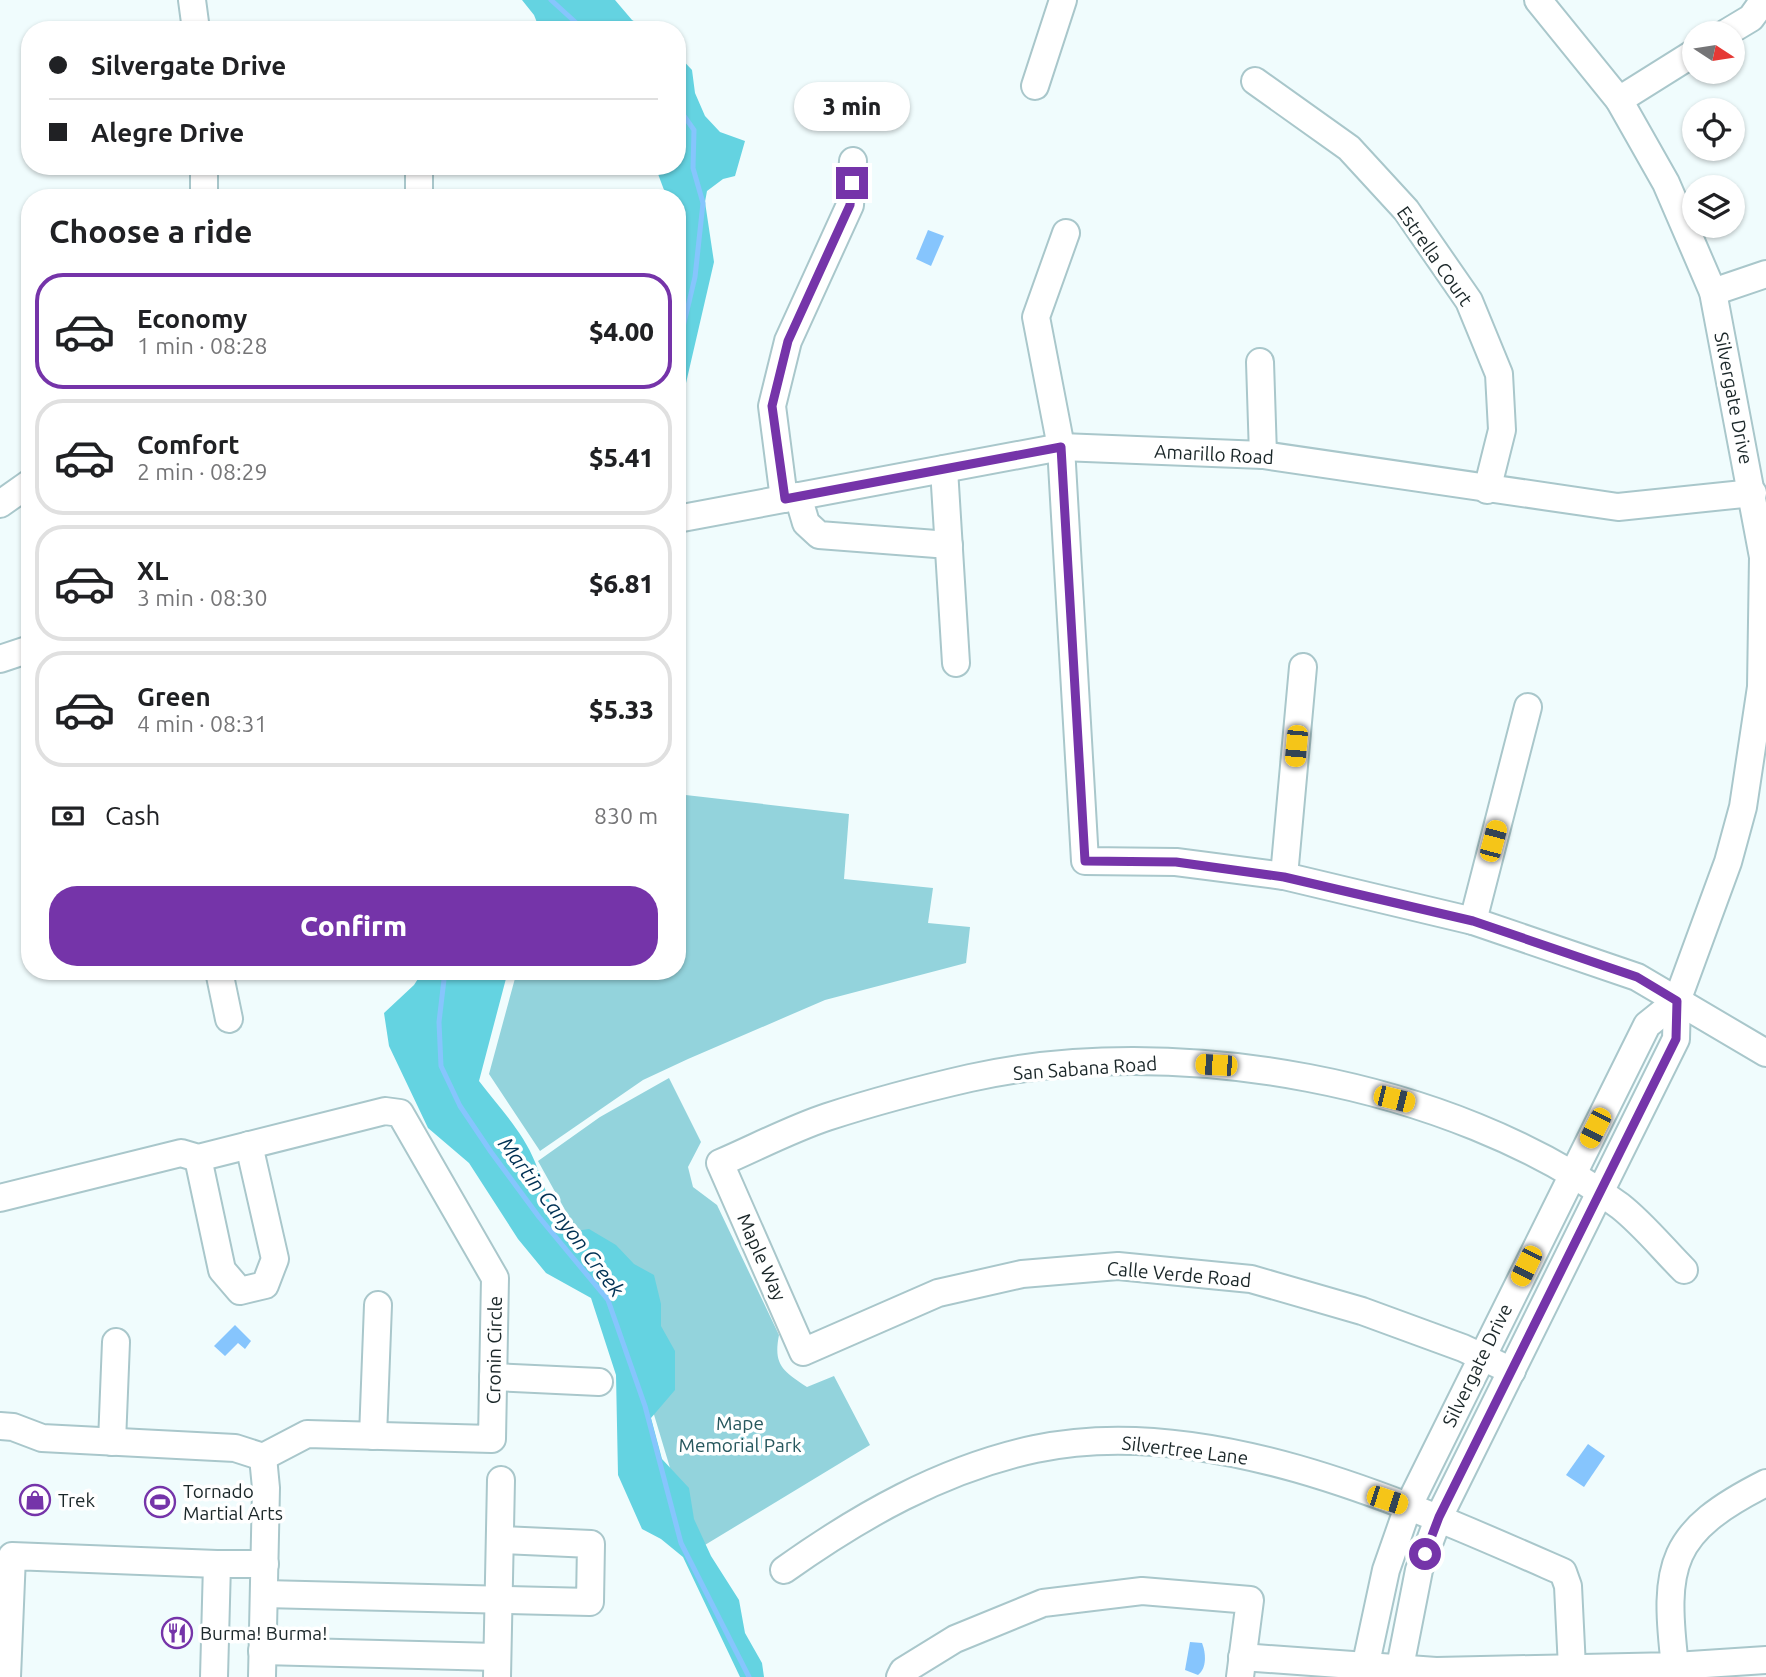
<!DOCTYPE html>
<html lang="en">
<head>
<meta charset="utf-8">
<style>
	:root { --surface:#fff; --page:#f2f2f2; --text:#202124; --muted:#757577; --line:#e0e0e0; --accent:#7534a9 }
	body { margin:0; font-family:Ubuntu,sans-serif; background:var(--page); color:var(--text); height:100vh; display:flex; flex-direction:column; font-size:26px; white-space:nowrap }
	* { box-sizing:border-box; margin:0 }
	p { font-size:23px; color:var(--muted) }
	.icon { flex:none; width:38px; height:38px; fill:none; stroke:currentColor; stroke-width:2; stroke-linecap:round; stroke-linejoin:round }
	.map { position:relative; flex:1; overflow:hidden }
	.drawer { position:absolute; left:21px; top:189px; width:665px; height:791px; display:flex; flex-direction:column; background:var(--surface); border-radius:28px; box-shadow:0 2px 5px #0004 }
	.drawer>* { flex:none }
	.guide { position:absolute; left:21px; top:21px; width:665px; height:154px; border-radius:28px; box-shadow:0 2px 5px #0004; display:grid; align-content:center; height:154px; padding:0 28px; background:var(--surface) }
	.needle { width:46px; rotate:102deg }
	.tools { position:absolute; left:1682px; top:21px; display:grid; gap:14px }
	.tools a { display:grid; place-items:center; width:63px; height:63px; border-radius:50%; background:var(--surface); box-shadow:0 2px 5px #0004; font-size:35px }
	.end { position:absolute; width:32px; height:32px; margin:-16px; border:9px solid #7534a9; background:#fff; box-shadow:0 0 0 4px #fff }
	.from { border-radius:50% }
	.bubble { position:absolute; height:49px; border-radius:24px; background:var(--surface); box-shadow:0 2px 5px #0004; font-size:23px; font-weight:800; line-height:49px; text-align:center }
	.car { position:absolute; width:21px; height:42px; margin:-21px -10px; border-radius:9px; box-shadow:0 0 5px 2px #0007; background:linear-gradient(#f5c518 24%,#345 0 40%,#f5c518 0 76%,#345 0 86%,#f5c518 0) }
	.guide b { display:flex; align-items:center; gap:24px; height:66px; font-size:26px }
	.guide b+b { border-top:2px solid var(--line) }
	.guide i { width:18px; height:18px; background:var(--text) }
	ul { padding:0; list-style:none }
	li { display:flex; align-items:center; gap:21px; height:116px; margin:0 14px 10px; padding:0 14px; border:4px solid var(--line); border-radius:28px }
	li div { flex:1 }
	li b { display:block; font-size:26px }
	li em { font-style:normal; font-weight:800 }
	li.on { border-color:var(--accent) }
	li>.icon { width:63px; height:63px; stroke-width:1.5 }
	h2 { padding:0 28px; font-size:32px; line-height:84px }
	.pay { display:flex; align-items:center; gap:18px; height:77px; padding:0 28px; font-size:26px }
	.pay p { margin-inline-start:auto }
	.button { display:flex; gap:14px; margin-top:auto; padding:14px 28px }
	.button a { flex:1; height:80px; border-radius:28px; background:var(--accent); color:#fff; font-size:28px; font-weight:800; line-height:80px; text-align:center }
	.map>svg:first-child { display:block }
</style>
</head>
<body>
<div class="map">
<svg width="1766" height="1677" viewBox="0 0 1766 1677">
	<rect width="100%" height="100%" fill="#f0fcfd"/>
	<g fill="#93d3dc">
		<polygon points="677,794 849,814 844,879 933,888 928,923 970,927 966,963 825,1000 688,1059 643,1080 540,1151 489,1074 517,971 677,971"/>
		<path d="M669,1078L701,1142L688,1167L693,1187L717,1205L779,1335C773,1365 783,1371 807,1387L834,1376L870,1445L695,1551L649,1398L585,1246L538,1161L600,1117Z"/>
	</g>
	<g fill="#64d3e1">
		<polygon points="522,0 615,0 632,20 649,30 540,30 534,15"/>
		<polygon points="677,54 692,70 695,93 705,116 720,132 745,141 735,176 723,179 707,191 705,202 714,262 677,422 677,295 681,275 677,198 667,198 655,166 677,166"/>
		<path d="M423,971H508L479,1081C498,1106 523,1132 535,1162C545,1186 551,1210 563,1233L589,1229L616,1245L634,1264L654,1275L661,1304V1326L675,1351V1390L651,1418L662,1459L689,1488L694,1519L711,1556L739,1600L745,1633L762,1663L764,1677H740L683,1557L661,1539L642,1529L618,1475L616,1375L591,1298L546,1273L518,1239L469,1163L428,1128L389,1046L384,1013L414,985Z"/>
	</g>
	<g fill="#86c5fd">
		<polygon points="928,230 944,236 931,266 916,259"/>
		<polygon points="235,1325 251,1341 245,1349 238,1343 225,1356 214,1346"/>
		<polygon points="1588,1444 1605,1456 1584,1487 1566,1475"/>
		<path d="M1190,1642L1202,1643C1206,1653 1207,1668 1198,1675L1185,1670Z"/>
	</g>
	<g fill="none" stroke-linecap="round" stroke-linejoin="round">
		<g stroke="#86c5fd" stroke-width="5">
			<polyline points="551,0 584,30"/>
			<polyline points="677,106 694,130 693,168 703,203 695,277 677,352"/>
			<polyline points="445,971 439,1022 441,1066 460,1106 491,1152 539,1217 608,1300 645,1406 681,1543 749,1677"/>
		</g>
		<g stroke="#a9c7cb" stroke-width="30">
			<g id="minor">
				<polyline points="192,0 196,30"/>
				<polyline points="1726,33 1751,18 1764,0"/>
				<polyline points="1255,81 1349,148 1406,210 1469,301 1499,374 1502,430 1487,490"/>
				<polyline points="1035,86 1063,0"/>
				<polyline points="1619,100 1694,53"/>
				<polyline points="204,166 204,198"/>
				<polyline points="419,198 419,166"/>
				<polyline points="1066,233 1036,317 1061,447 1085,861 1176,862 1284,876 1473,921 1637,977 1766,1053"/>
				<polyline points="1713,292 1766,274"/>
				<polyline points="1260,362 1263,455"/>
				<polyline points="944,469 956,663"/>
				<polyline points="798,496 806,523 819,535 949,545"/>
				<polyline points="784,499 772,406 788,341 850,205 853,161"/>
				<polyline points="0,504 30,483"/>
				<polyline points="677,519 1061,447 1263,455 1618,507 1753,493"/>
				<polyline points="0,659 30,649"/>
				<polyline points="1284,876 1303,667"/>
				<polyline points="1473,921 1528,707"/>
				<polyline points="219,971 229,1019"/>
				<polyline points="198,1158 222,1270 240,1291 265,1285 275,1259 249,1145"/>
				<polyline points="0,1198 181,1153 198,1158 385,1111 400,1113 495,1278 492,1439 307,1434 263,1457"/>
				<path d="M1512,1371L1463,1348L1362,1311L1251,1279L1118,1266L1022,1274L938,1293L803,1352L720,1163C755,1148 791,1129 827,1117C873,1102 922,1089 970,1078C1173,1032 1452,1081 1620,1206C1643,1224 1663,1249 1684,1270"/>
				<polyline points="493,1377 599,1382"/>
				<polyline points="0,1426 13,1427 42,1438 235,1448 263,1457"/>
				<polyline points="373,1436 378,1305"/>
				<polyline points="112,1442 116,1342"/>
				<polyline points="217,1564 265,1564"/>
				<path d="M784,1570C860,1516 942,1469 1035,1449C1207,1412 1408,1504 1563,1572L1568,1586L1572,1668"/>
				<polyline points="264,1594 590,1602 591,1544 500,1540"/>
				<polyline points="262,1651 497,1657"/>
				<path d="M1242,1657L1436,1671L1675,1666C1663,1564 1669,1532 1766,1483"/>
				<polyline points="1675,1666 1766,1660"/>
				<polyline points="7,1677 12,1556 217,1564 214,1677"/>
				<polyline points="262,1677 266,1488 263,1457"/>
				<polyline points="497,1677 501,1480"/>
				<polyline points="900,1677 903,1671 955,1639 1043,1603 1142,1591 1250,1600 1240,1677"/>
				<polyline points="1363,1677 1386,1570 1408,1507 1647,1025 1677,1001"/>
				<polyline points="1398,1677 1419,1570 1439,1517 1676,1039 1677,1001 1728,862 1743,807 1761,687 1763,557 1713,292 1666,183 1619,100 1538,0"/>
			</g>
		</g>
		<use href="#minor" stroke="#fff" stroke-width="26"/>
	</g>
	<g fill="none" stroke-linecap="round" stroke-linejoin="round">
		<polyline stroke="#7534a9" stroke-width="9" points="852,183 850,205 788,341 772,406 785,499 1061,447 1085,861 1176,862 1284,877 1473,921 1637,977 1677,1001 1676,1039 1439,1517 1425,1554"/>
	</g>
	<defs>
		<g id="shop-ring" transform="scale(1.575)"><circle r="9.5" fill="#fff" stroke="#7534a9" stroke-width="1.5"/><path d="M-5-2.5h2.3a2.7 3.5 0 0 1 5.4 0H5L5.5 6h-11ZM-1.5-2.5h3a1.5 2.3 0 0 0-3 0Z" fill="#7534a9"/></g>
		<g id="stadium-ring" transform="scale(1.575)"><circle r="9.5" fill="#fff" stroke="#7534a9" stroke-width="1.5"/><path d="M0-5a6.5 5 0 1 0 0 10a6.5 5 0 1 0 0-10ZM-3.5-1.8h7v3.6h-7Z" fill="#7534a9"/></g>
		<g id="restaurant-ring" transform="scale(1.575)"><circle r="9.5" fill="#fff" stroke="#7534a9" stroke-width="1.5"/><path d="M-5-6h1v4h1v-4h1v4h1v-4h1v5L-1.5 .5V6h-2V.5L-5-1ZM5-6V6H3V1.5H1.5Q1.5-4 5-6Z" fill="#7534a9"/></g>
	</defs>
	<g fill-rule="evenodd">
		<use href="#shop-ring" x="35" y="1500"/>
		<use href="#stadium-ring" x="160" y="1502"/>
		<use href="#restaurant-ring" x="177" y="1633"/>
	</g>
	<g text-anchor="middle" stroke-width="7" stroke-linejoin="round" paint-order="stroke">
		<g font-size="19" fill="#1b2729" stroke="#fff">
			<text transform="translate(1435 256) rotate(55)" y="7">Estrella Court</text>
			<text transform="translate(1734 398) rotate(79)" y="7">Silvergate Drive</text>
			<text transform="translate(1214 454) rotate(3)" y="7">Amarillo Road</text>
			<text transform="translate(1085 1068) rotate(-4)" y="7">San Sabana Road</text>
			<text transform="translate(762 1257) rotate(66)" y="7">Maple Way</text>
			<text transform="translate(1179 1274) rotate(5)" y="7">Calle Verde Road</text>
			<text transform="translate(494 1350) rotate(-89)" y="7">Cronin Circle</text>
			<text transform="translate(1477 1365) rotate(-64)" y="7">Silvergate Drive</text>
			<text transform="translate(1185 1450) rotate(7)" y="7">Silvertree Lane</text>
		</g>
		<g font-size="19" fill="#27575d" stroke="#fff">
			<text x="740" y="1430">Mape<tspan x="740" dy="22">Memorial Park</tspan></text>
		</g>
		<g font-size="19" fill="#1b2729" stroke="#fff" text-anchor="start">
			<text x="183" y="1498">Tornado<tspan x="183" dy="22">Martial Arts</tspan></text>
			<text x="58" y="1507">Trek</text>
			<text x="200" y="1640">Burma! Burma!</text>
		</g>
		<g font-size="21" font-style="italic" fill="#003154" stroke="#fff">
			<text transform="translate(561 1217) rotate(53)" y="7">Martin Canyon Creek</text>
		</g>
	</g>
</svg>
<div class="tools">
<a><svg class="needle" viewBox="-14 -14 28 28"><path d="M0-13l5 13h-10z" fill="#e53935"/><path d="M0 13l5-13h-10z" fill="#757577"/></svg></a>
<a><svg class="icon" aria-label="locate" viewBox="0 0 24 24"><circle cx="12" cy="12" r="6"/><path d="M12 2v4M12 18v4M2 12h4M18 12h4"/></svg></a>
<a><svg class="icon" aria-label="layers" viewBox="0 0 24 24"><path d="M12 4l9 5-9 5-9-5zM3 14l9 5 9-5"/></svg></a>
</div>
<i class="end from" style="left:1425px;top:1554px"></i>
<i class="end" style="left:852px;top:183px"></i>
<div class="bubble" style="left:794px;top:82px;width:116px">3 min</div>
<i class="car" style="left:1296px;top:746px;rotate:185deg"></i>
<i class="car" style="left:1493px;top:841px;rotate:15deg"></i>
<i class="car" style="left:1216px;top:1065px;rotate:273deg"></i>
<i class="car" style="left:1394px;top:1099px;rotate:104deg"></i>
<i class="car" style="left:1595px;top:1128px;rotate:207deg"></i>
<i class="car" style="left:1526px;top:1266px;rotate:206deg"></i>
<i class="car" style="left:1387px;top:1500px;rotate:108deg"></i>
<div class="guide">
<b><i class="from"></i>Silvergate Drive</b>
<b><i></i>Alegre Drive</b>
</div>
<section class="drawer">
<h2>Choose a ride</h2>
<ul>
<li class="on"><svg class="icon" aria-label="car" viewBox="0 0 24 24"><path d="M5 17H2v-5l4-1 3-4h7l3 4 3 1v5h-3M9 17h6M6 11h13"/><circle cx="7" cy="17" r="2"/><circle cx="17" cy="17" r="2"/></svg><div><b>Economy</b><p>1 min · 08:28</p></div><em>$4.00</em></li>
<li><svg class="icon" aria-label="car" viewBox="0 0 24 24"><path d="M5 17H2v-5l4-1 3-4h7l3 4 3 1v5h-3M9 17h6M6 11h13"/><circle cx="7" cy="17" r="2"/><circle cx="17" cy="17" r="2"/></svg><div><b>Comfort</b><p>2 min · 08:29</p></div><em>$5.41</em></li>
<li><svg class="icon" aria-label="car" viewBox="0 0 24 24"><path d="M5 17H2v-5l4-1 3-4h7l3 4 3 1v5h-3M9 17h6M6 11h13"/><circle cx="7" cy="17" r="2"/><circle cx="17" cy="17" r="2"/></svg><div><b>XL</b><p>3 min · 08:30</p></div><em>$6.81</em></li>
<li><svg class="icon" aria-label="car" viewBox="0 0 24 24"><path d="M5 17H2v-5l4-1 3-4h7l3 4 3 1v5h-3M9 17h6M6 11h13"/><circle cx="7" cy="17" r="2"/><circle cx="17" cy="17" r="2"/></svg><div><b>Green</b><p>4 min · 08:31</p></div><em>$5.33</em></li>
</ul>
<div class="pay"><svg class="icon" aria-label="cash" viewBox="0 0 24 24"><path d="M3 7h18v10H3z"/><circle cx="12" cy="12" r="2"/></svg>Cash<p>830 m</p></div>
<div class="button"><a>Confirm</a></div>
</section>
</div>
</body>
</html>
